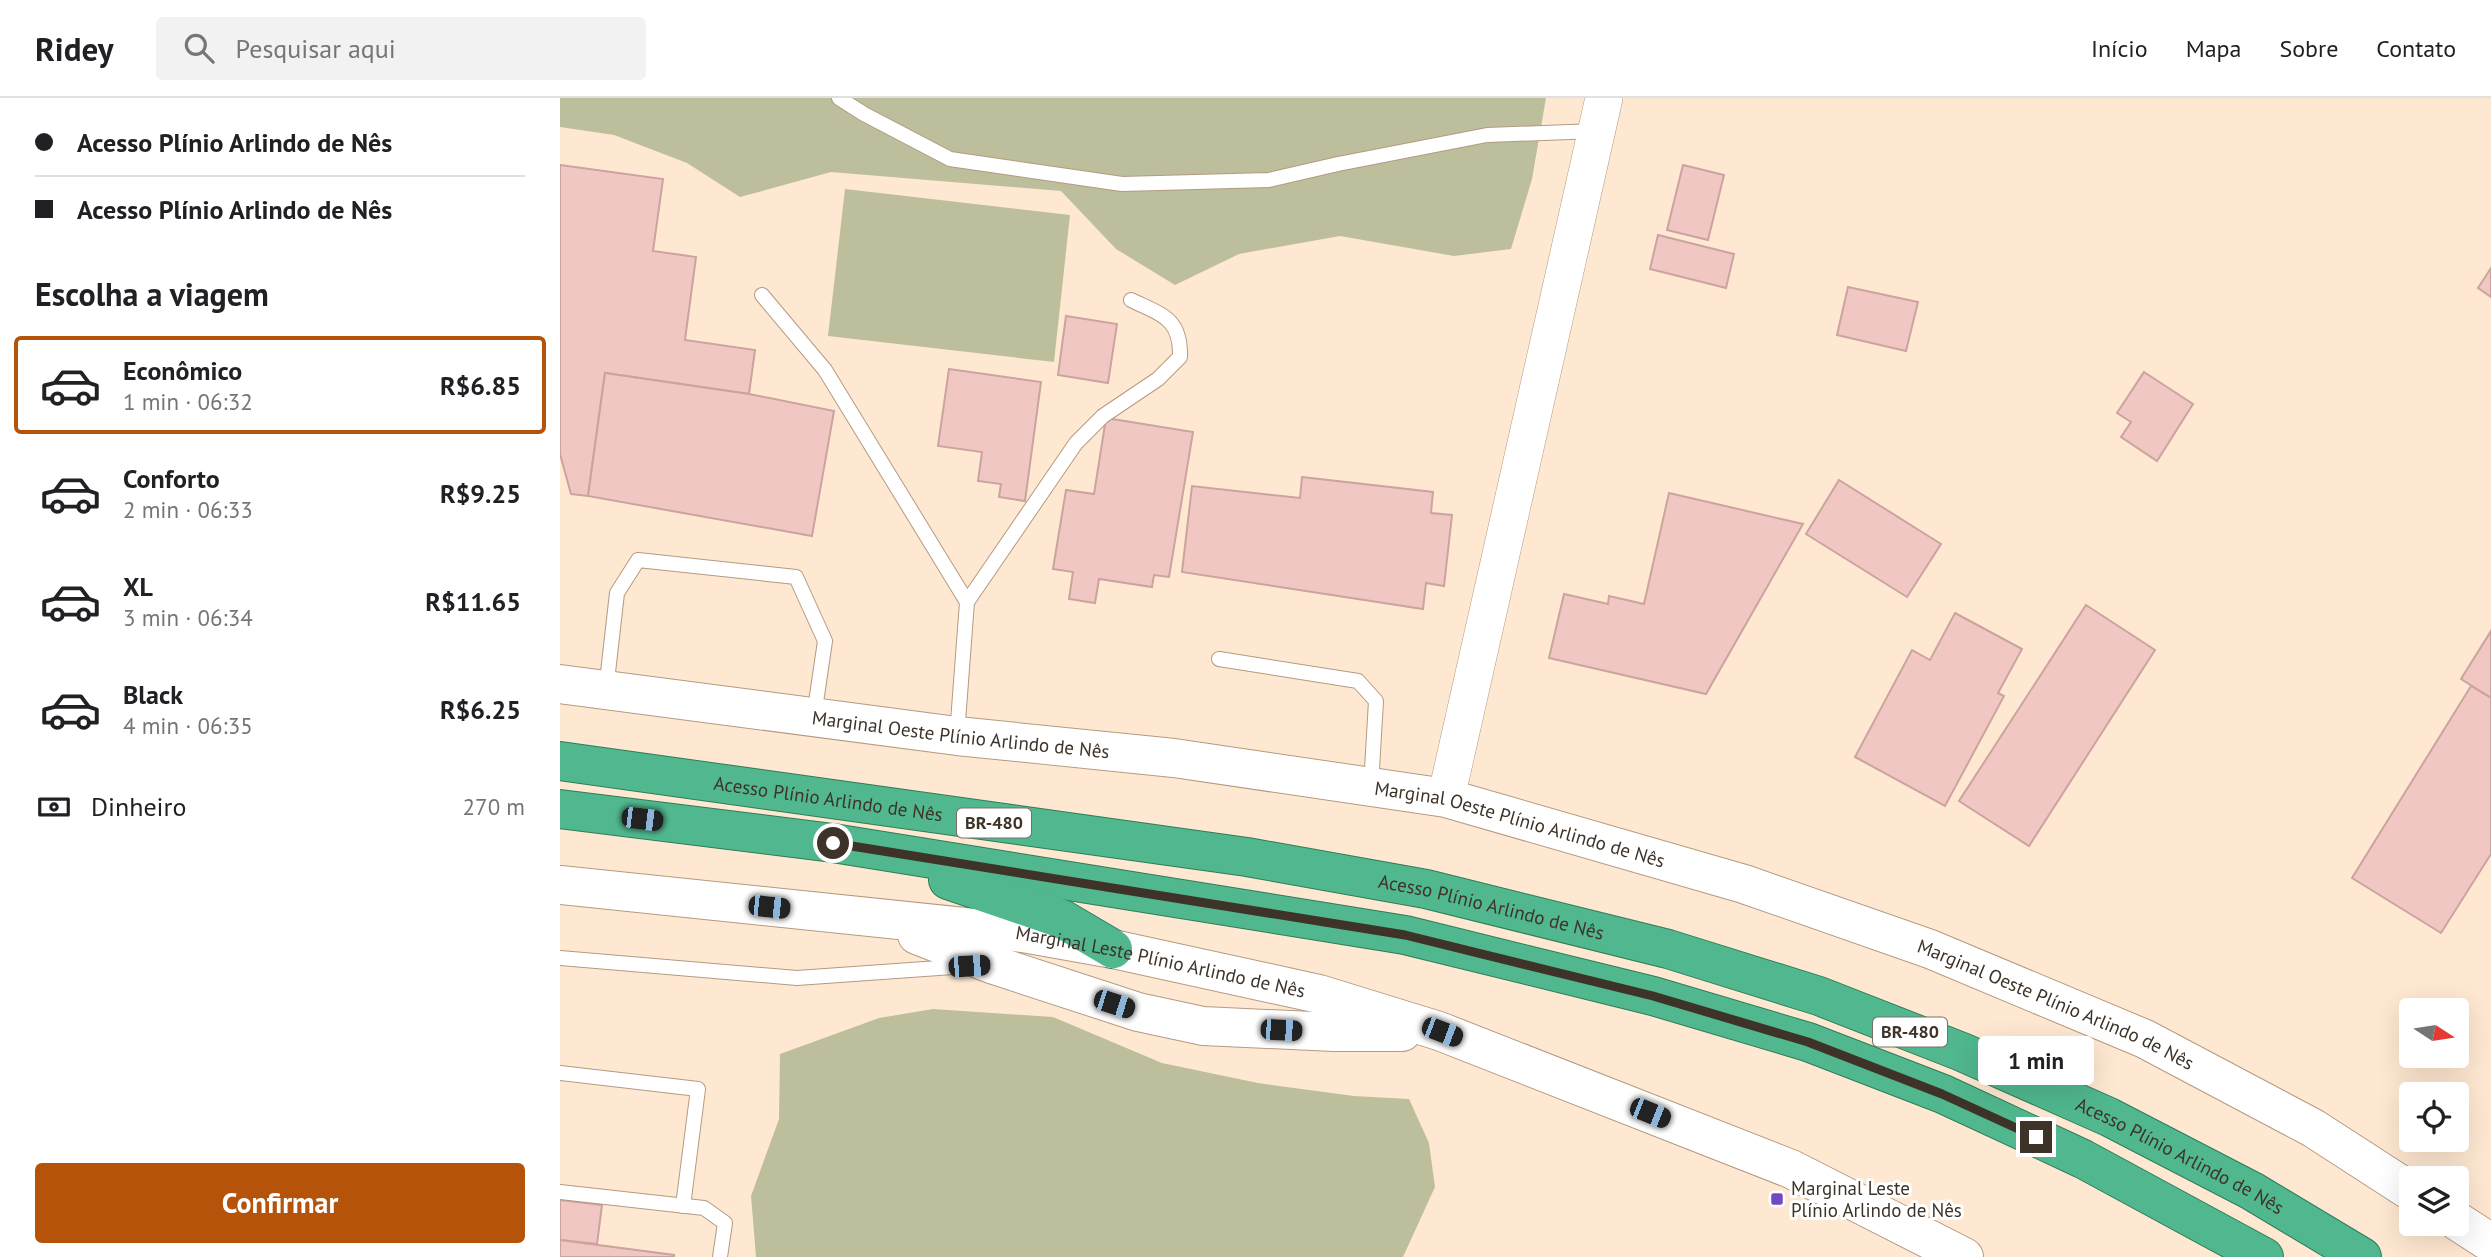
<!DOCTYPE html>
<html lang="pt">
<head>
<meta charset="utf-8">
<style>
	:root { --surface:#fff; --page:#f2f2f2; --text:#202124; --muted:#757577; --line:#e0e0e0; --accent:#b45309 }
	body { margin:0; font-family:"PT Sans",sans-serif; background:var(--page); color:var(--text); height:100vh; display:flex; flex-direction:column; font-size:26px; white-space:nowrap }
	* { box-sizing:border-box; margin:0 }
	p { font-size:23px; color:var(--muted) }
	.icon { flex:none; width:38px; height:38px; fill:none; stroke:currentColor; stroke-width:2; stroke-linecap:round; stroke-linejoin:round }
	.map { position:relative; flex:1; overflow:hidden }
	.side { display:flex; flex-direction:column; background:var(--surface); width:560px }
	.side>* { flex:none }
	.guide { display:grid; align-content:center; height:154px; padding:0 35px; background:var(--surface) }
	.needle { width:46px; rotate:102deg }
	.fabs { position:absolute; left:1839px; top:900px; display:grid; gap:14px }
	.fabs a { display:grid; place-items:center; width:70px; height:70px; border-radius:7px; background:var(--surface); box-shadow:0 7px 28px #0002; font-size:35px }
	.end { position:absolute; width:32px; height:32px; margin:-16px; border:9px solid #3e3328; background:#fff; box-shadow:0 0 0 4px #fff }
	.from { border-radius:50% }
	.bubble { position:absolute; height:49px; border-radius:7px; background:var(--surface); box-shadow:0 7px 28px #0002; font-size:23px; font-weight:800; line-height:49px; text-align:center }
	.car { position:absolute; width:21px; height:42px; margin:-21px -10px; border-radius:9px; box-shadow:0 0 5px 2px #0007; background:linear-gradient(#222 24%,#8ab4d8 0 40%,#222 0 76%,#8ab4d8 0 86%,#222 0) }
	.guide b { display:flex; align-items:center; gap:24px; height:66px; font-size:26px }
	.guide b+b { border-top:2px solid var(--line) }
	.guide i { width:18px; height:18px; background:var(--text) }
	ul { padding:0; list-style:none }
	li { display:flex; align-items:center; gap:21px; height:98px; margin:0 14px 10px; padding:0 21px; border:4px solid transparent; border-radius:7px }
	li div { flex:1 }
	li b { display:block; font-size:26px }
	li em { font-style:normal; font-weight:800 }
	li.on { border-color:var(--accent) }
	li>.icon { width:63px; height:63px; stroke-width:1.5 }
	h2 { padding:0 35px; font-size:32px; line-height:84px }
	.pay { display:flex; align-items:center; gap:18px; height:77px; padding:0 35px; font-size:26px }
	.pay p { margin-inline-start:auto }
	.cta { display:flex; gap:14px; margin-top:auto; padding:14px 35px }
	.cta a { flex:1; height:80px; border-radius:7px; background:var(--accent); color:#fff; font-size:28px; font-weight:800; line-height:80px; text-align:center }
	header { display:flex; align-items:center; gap:42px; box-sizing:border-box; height:98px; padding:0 35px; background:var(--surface); border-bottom:2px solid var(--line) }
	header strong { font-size:33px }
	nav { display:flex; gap:38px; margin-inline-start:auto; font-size:24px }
	.search { width:490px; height:63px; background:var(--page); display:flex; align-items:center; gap:18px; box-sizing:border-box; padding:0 24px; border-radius:7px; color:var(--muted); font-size:26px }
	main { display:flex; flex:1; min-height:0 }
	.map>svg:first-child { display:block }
</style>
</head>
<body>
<header>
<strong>Ridey</strong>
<div class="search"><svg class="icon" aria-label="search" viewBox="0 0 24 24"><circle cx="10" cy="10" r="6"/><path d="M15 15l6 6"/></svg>Pesquisar aqui</div>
<nav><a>Início</a><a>Mapa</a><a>Sobre</a><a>Contato</a></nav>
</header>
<main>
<section class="side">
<div class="guide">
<b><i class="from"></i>Acesso Plínio Arlindo de Nês</b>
<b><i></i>Acesso Plínio Arlindo de Nês</b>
</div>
<h2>Escolha a viagem</h2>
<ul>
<li class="on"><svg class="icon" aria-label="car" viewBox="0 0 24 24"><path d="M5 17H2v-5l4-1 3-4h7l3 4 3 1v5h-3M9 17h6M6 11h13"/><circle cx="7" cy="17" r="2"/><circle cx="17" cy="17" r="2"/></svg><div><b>Econômico</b><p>1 min · 06:32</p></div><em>R$6.85</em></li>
<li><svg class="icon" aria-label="car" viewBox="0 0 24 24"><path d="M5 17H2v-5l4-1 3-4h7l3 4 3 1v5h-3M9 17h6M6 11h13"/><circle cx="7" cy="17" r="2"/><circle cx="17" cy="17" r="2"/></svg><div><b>Conforto</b><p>2 min · 06:33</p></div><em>R$9.25</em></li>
<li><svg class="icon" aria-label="car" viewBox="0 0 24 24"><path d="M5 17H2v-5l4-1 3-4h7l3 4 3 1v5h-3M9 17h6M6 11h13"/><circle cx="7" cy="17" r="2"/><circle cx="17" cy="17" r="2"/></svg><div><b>XL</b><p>3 min · 06:34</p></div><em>R$11.65</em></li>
<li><svg class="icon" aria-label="car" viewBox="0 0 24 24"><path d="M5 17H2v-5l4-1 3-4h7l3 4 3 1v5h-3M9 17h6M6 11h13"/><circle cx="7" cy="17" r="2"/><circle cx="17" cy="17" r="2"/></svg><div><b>Black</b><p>4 min · 06:35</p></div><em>R$6.25</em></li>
</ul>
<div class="pay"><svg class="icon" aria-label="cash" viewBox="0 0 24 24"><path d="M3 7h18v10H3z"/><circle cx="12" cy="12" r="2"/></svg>Dinheiro<p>270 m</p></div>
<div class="cta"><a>Confirmar</a></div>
</section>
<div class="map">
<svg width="1931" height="1159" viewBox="0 0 1931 1159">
	<rect width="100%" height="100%" fill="#ffe8d1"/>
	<g fill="#bdbf9c">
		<polygon points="0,0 986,0 972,81 951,151 894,158 780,138 679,156 615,187 556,151 501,93 271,74 180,99 127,65 54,37 0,29"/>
		<polygon points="285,91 510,117 494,264 268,238"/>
		<polygon points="373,911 493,919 602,965 698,985 794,998 849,1001 869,1045 875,1089 843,1159 196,1159 191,1098 219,1021 220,956 319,920"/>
	</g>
	<g fill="#f1c7c3" stroke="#cba39f" stroke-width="2">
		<polygon points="0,67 103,81 93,153 136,159 125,242 195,252 189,296 45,275 28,398 11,396 0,356"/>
		<polygon points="1123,67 1164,77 1148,142 1107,132"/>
		<polygon points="1098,137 1174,156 1166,190 1090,171"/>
		<polygon points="1931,170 1931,199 1918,190"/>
		<polygon points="1288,189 1358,204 1346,253 1277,237"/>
		<polygon points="506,218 557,226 548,285 498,277"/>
		<polygon points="389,271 481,284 465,403 439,399 441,386 418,383 422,354 378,348"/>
		<polygon points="1584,274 1633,306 1597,363 1561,339 1571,324 1557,315"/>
		<polygon points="45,275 189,296 274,313 252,438 28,398"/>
		<polygon points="546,320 633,334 609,479 594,477 592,489 539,481 535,505 509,501 513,474 493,471 506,392 534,396"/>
		<polygon points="742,379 873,394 871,415 892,417 884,488 866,485 863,511 622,474 632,388 740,400"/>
		<polygon points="1279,382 1381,446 1347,499 1246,436"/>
		<polygon points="1109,395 1243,426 1146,596 989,560 1004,496 1048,506 1049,498 1084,506"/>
		<polygon points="1526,507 1595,552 1469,748 1399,703"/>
		<polygon points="1395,515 1462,551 1438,595 1444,598 1385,708 1295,659 1352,552 1370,562"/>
		<polygon points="1931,533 1931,600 1901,581"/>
		<polygon points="1911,588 1931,600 1931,756 1881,835 1792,780"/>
		<polygon points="0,1102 42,1107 37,1146 0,1142"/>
		<polygon points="0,1142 114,1157 114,1159 0,1159"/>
	</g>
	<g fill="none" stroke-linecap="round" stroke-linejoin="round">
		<g stroke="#b49a80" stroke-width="16">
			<g id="service">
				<polyline points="279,0 304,16 390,61 562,86 709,82 778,66 927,37 1036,33"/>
				<polyline points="202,197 265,272 407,504 397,637"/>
				<path d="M407,504L516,345L543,318L598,281L620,259C621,220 602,217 571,202"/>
				<polyline points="659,561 798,583 816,603 811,688"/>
				<polyline points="46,592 57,495 78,462 236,479 265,543 254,618"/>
				<polyline points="0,860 237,880 407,868"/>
				<polyline points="0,975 138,991 123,1108"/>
				<polyline points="0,1094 144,1110 165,1125 160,1159"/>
			</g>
		</g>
		<g stroke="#b49a80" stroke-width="38">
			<polyline id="tertiary" points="886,700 1044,0"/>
		</g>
		<g stroke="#b49a80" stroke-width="40">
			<g id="secondary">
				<path id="s1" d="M0,586L397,638L614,660L886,700L1184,786L1370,851L1585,941L1753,1030L1852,1094"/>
				<path id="s2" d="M0,787L463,835L553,851L759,896L879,933L1231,1071L1404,1159"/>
				<polyline points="357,837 434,867 578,914 643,928 774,934 842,934"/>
				<polyline points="1897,1123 1931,1145"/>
			</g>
		</g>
		<g stroke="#2d7d58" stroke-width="40">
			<g id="trunk">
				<path id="s3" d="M0,663L687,759L866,791L1108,851L1259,898L1402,954L1549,1019L1692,1093L1802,1159"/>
				<polyline points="0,711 273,745 845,837 1093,898 1248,944 1383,996 1523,1061 1704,1159"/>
				<polyline points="388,782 502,821 553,851"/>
			</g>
		</g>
		<use href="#service" stroke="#fff" stroke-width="14"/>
		<use href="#tertiary" stroke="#fff" stroke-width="37"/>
		<use href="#secondary" stroke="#fff" stroke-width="38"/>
		<use href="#trunk" stroke="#50b78e" stroke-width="38"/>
	</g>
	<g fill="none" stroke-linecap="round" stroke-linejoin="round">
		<polyline stroke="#3e3328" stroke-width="9" points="273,745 845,837 1093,898 1248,944 1382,996 1476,1039"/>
	</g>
	<rect fill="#7249c2" stroke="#fff" stroke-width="2.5" x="1210" y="1094" width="14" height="14" rx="3.5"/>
	<g text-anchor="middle" stroke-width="6" stroke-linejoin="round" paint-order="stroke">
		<g fill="#fff" stroke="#787068" stroke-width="2">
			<rect x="397" y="710.5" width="74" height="29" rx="5"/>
			<rect x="1313" y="919.5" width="74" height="29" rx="5"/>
		</g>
		<g font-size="18" font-weight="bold" fill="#3e3328">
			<text x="434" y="731">BR-480</text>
			<text x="1350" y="940">BR-480</text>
		</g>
		<g font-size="19" fill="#3e3328" stroke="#fff">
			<text dy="7" stroke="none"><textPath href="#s1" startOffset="404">Marginal Oeste Plínio Arlindo de Nês</textPath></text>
			<text dy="7" stroke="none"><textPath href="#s3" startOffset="271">Acesso Plínio Arlindo de Nês</textPath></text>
			<text dy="7" stroke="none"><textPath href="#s1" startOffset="971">Marginal Oeste Plínio Arlindo de Nês</textPath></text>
			<text dy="7" stroke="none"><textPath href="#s3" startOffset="943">Acesso Plínio Arlindo de Nês</textPath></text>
			<text dy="7" stroke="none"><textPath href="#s2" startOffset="606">Marginal Leste Plínio Arlindo de Nês</textPath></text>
			<text dy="7" stroke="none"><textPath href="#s1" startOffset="1538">Marginal Oeste Plínio Arlindo de Nês</textPath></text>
			<text dy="7" stroke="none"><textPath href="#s3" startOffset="1678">Acesso Plínio Arlindo de Nês</textPath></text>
		</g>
		<g font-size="19" fill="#3e3328" stroke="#fff" text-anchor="start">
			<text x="1231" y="1097">Marginal Leste<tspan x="1231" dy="22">Plínio Arlindo de Nês</tspan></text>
		</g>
	</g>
</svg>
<div class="fabs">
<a><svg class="needle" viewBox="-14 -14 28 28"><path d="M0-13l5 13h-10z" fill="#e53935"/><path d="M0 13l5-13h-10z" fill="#757577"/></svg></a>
<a><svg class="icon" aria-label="locate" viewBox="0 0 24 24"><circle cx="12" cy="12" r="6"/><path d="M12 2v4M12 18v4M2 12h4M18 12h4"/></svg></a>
<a><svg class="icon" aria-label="layers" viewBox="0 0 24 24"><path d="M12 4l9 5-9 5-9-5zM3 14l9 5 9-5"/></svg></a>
</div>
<i class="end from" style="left:273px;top:745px"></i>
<i class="end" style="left:1476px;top:1039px"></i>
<div class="bubble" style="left:1418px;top:938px;width:116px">1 min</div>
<i class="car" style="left:82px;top:721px;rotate:97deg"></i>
<i class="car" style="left:209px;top:809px;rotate:96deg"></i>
<i class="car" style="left:409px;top:868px;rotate:86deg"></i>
<i class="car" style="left:554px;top:906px;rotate:108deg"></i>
<i class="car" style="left:721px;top:932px;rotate:93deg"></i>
<i class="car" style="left:882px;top:934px;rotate:111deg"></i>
<i class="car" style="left:1090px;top:1015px;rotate:112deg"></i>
</div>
</main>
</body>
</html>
